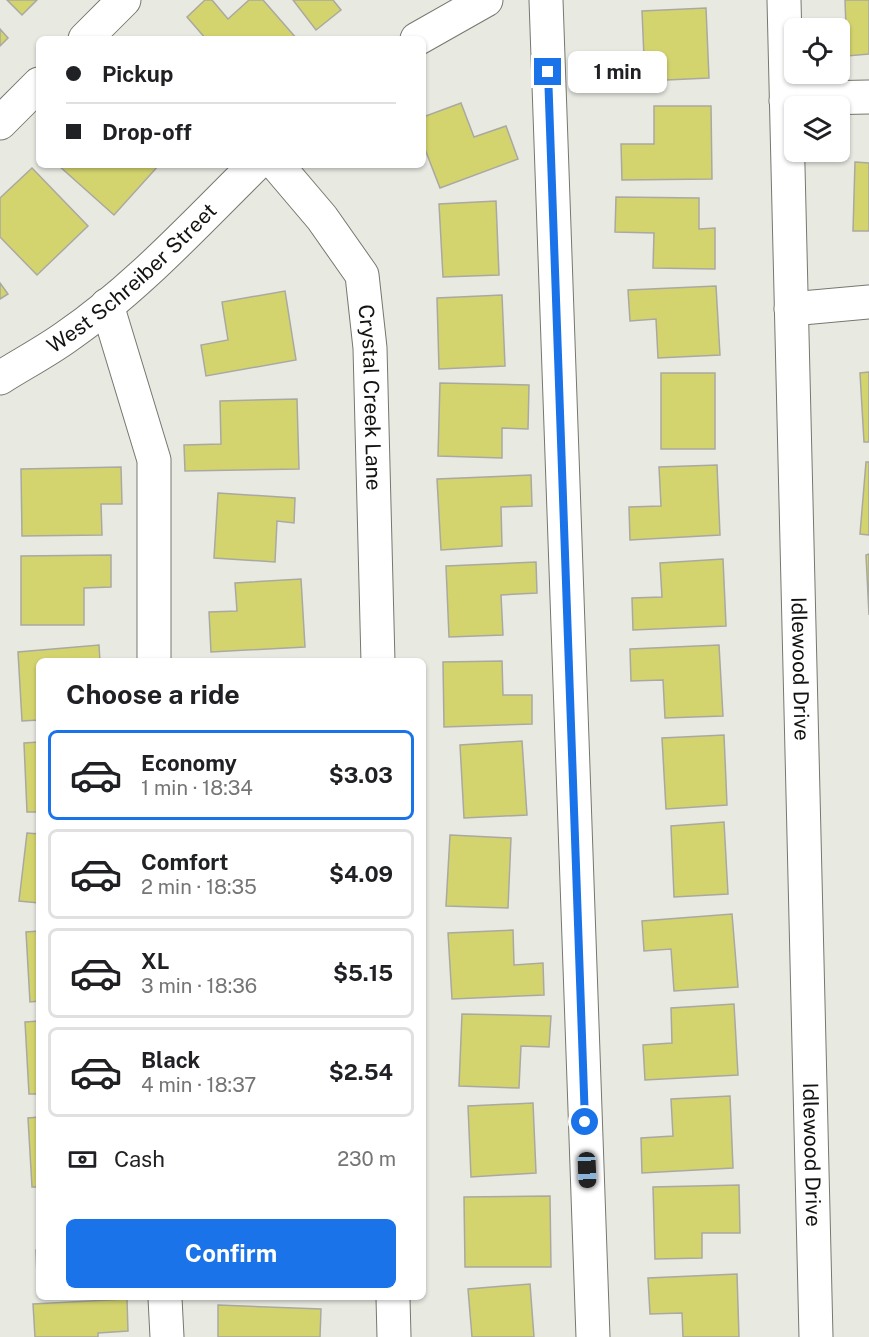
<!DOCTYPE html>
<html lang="en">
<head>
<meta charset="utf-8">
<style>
	:root { --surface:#fff; --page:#f6f6f6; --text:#202124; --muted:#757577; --line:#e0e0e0; --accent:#1a73e8 }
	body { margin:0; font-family:"Public Sans",sans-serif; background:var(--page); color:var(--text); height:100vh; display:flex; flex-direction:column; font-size:22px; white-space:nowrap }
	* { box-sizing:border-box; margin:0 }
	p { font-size:20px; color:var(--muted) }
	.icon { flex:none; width:33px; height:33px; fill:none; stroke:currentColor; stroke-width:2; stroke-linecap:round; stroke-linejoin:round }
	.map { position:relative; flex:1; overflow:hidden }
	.panel { position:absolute; left:36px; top:658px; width:390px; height:642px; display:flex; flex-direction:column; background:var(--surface); border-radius:9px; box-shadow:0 2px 4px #0004 }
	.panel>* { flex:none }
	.guide { position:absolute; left:36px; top:36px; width:390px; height:132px; border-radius:9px; box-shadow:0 2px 4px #0004; display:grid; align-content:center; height:132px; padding:0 30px; background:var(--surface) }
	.tools { position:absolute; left:784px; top:18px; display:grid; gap:12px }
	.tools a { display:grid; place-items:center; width:66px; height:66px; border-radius:9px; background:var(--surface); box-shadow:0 2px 4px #0004; font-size:30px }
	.end { position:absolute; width:27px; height:27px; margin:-14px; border:8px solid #1a73e8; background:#fff; box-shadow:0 0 0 3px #fff }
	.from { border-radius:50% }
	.bubble { position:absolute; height:42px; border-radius:9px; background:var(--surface); box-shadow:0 2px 4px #0004; font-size:20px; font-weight:700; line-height:42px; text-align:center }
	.car { position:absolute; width:18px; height:36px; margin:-18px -9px; border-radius:8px; box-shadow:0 0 4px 2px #0007; background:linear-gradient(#222 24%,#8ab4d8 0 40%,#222 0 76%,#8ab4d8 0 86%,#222 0) }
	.guide b { display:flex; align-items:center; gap:21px; height:57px; font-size:22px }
	.guide b+b { border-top:2px solid var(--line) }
	.guide i { width:15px; height:15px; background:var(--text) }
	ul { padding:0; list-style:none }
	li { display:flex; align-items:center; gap:18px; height:90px; margin:0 12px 9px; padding:0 18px; border:3px solid var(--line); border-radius:9px }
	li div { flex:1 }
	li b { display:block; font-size:22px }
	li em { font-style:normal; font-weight:700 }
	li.selected { border-color:var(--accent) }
	li>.icon { width:54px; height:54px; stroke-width:1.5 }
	h2 { padding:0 30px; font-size:27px; line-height:72px }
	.pay { display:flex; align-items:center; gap:15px; height:66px; padding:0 30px; font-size:22px }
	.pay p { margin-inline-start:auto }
	.primary-button { display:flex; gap:12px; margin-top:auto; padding:12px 30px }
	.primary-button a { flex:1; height:69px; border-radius:9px; background:var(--accent); color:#fff; font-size:24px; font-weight:700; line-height:69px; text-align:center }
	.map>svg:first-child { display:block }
</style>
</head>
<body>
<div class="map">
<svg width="869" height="1337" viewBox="0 0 869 1337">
	<rect width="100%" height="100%" fill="#e8e9e1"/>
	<g fill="#d4d46f" stroke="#a9a9a2" stroke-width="1.5">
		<polygon points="7,0 37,0 22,15"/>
		<polygon points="205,0 212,0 228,19 249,0 263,0 297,39 206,39 187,17"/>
		<polygon points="293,0 333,0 341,10 316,30"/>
		<polygon points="845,0 869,0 869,54 847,56"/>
		<polygon points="706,8 709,78 645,81 642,11"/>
		<polygon points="0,29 8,38 0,46"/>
		<polygon points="461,103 474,137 506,126 518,159 440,188 423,144 423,117"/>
		<polygon points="654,106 711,106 712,179 622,180 621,144 654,144"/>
		<polygon points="855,162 869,163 869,231 853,231"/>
		<polygon points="58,165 159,165 114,215"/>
		<polygon points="32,168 88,226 37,275 0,237 0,198"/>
		<polygon points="616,197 699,198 699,229 715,228 715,269 653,268 654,233 615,232"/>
		<polygon points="496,201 499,275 443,277 439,204"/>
		<polygon points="0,283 8,294 0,299"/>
		<polygon points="716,286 720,355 658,358 656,319 630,321 628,290"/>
		<polygon points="285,291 296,360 206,376 201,345 228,340 222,302"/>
		<polygon points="502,295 505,366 439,369 437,298"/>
		<polygon points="869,372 869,442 864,442 860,373"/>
		<rect x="661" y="373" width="54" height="76"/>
		<polygon points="440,383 529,385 528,429 502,428 502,458 438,456"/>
		<polygon points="297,399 299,469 185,471 184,445 221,444 220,401"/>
		<polygon points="866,462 869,462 869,535 860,534"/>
		<polygon points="717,465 720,535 630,540 629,507 661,506 659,467"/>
		<polygon points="121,467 122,504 101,504 102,535 22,536 21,469"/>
		<polygon points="531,475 532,506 501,507 502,546 441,550 437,479"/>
		<polygon points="218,493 295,498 294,523 277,521 275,562 214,558"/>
		<polygon points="869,554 869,615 866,555"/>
		<polygon points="111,555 111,587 84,588 84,625 21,625 21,556"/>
		<polygon points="723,559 726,626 633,630 632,598 662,597 660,563"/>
		<polygon points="536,562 537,593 501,595 503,635 449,637 446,566"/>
		<polygon points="301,579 305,647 211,652 209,612 237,611 235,583"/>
		<polygon points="99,645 100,662 39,662 39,720 22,721 18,652"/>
		<polygon points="719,645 723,716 665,718 663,680 631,681 630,649"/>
		<polygon points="502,661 503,695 532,695 532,724 444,727 443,662"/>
		<polygon points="724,735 727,805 666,809 662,738"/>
		<polygon points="522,741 527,815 464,818 460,745"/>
		<polygon points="39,742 39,812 27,812 24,743"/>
		<polygon points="724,822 728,894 674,897 671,826"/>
		<polygon points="27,833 39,834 39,903 19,901"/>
		<polygon points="450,835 511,838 508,908 446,906"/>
		<polygon points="732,914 738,987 674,991 671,949 644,951 642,921"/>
		<polygon points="513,930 514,965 543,963 544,995 452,999 448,933"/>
		<polygon points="39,931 39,1001 30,1002 26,932"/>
		<polygon points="734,1004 738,1075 645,1080 643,1045 672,1043 671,1008"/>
		<polygon points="462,1014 551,1016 549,1047 521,1046 519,1088 459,1086"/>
		<polygon points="39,1021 39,1094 29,1094 25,1022"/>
		<polygon points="730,1096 733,1168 642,1173 641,1138 673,1136 671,1099"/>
		<polygon points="533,1103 536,1173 471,1177 468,1106"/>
		<polygon points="39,1117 39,1187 32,1187 28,1118"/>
		<polygon points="739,1185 740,1233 702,1233 702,1258 655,1259 653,1187"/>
		<polygon points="550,1196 551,1267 465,1267 464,1197"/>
		<polygon points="36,1250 39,1250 39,1277 37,1277"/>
		<polygon points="737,1274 739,1337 683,1337 682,1313 650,1314 648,1278"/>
		<polygon points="530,1284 534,1337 472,1337 468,1289"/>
		<polygon points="127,1299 128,1331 98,1333 98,1337 35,1337 33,1304"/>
		<polygon points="218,1305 321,1309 320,1337 218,1337"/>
	</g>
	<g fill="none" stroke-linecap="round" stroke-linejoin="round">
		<g stroke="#777770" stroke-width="35">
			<g id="minor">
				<polyline points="546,0 593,1337"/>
				<path id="s1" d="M784,0L816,1337"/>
				<polyline points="85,39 124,0"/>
				<polyline points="417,39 486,0"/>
				<polyline points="786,101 818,98 869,97"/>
				<polyline points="0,123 39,84"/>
				<path id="s2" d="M277,165L322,218L362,275L370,348L378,662"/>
				<polyline points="107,305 154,460 154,662"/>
				<polyline points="791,309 869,302"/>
				<path id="s3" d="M0,378C22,364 45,352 66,337C136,289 195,224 255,165"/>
				<polyline points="165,1298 167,1337"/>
				<polyline points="393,1298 394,1337"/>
			</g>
		</g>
		<use href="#minor" stroke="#fff" stroke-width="33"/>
	</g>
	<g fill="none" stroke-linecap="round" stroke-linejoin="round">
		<polyline stroke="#1a73e8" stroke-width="8" points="548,72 585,1122"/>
	</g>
	<g text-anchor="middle" stroke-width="6" stroke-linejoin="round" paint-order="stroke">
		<g font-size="21" fill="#131411" stroke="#fffffe">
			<text dy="7" stroke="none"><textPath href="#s3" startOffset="166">West Schreiber Street</textPath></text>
			<text dy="7" stroke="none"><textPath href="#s2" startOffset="262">Crystal Creek Lane</textPath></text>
			<text dy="7" stroke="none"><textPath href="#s1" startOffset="669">Idlewood Drive</textPath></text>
			<text dy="7" stroke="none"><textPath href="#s1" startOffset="1155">Idlewood Drive</textPath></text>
		</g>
	</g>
</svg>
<div class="tools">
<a><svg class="icon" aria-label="locate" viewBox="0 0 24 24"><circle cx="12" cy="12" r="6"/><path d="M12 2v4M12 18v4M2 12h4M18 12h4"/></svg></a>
<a><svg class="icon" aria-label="layers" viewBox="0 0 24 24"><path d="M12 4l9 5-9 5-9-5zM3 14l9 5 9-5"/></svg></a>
</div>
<i class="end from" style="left:585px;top:1122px"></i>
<i class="end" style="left:548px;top:72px"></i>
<div class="bubble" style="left:568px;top:51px;width:99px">1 min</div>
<i class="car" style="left:587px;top:1170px;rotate:178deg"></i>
<div class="guide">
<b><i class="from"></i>Pickup</b>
<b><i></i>Drop-off</b>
</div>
<section class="panel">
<h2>Choose a ride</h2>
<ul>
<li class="selected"><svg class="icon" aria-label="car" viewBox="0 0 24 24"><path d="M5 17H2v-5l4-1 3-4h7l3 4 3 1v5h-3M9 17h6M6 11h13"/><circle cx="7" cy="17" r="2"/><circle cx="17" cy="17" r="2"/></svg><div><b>Economy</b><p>1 min · 18:34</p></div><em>$3.03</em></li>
<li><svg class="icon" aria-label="car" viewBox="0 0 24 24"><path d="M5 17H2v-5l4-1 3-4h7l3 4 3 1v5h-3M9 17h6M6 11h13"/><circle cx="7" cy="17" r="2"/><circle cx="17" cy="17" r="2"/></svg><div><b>Comfort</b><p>2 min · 18:35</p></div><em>$4.09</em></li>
<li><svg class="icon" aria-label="car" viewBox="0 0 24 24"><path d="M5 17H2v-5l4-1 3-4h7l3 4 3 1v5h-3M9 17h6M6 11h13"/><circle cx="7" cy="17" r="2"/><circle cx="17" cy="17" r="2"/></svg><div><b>XL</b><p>3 min · 18:36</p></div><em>$5.15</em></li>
<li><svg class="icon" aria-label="car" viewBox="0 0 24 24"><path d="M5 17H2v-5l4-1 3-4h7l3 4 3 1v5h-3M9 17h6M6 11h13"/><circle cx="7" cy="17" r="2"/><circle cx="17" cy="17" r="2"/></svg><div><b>Black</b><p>4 min · 18:37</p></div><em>$2.54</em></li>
</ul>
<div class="pay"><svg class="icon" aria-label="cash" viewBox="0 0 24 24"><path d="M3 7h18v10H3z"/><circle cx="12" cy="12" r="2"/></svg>Cash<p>230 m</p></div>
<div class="primary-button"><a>Confirm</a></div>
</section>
</div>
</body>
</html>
